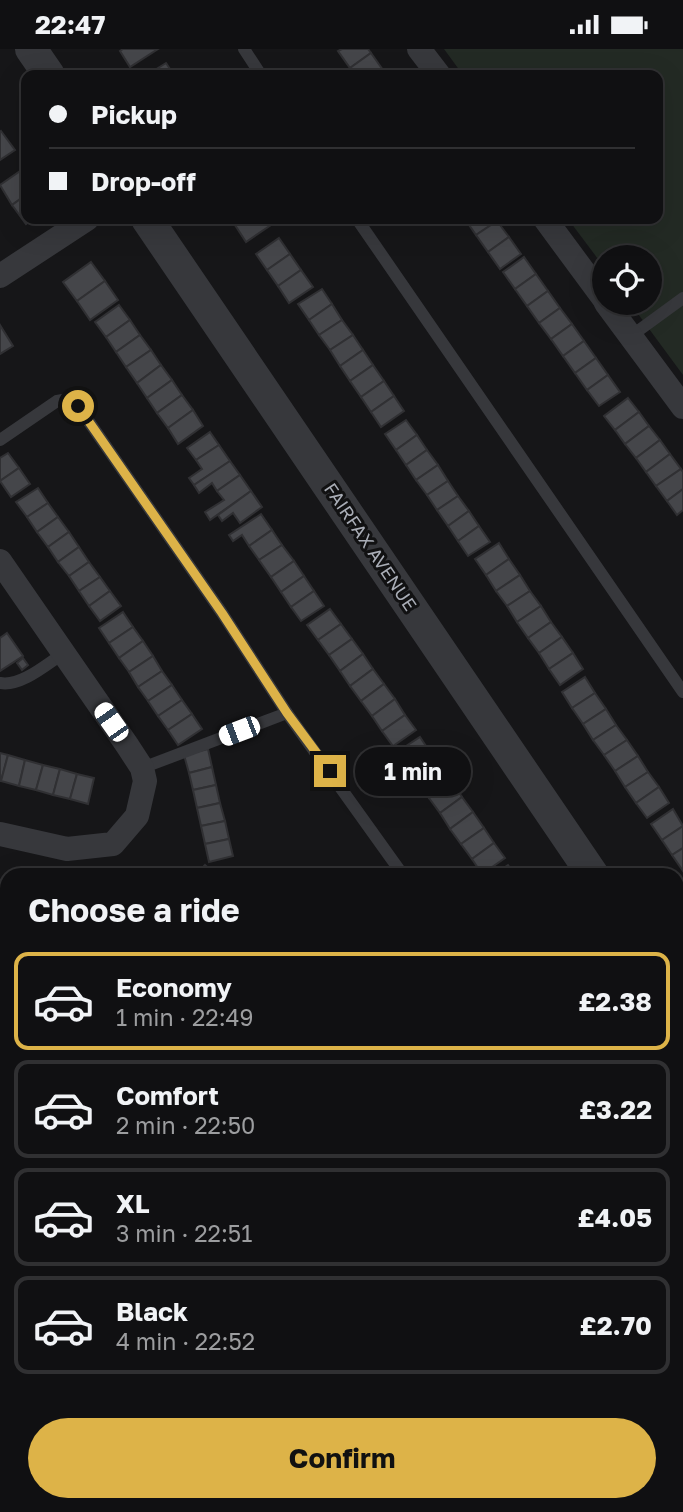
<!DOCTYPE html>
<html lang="en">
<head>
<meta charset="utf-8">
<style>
	:root { --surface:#101012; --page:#1e1e20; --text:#f1f3f6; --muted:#9c9d9f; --line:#303032; --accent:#ddb348 }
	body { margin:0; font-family:"Golos Text",sans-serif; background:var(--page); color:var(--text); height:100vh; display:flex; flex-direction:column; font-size:26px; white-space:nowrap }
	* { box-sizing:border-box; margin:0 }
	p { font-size:23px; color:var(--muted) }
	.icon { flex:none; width:38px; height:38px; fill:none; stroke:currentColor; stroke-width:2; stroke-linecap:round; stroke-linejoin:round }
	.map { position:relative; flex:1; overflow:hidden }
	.panel { position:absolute; left:0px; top:819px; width:684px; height:644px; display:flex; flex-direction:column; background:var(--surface); border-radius:21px 21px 0 0; box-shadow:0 7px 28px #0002,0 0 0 2px var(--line) }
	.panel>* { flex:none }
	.hud { position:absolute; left:21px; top:21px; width:642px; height:154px; border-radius:14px; box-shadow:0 7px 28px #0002,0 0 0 2px var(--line); display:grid; align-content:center; height:154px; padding:0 28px; background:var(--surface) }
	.buttons { position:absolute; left:592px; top:196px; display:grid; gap:14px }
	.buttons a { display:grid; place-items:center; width:70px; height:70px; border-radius:50%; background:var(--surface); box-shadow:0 7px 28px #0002,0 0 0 2px var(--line); font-size:35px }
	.end { position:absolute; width:32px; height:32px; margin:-16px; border:9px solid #ddb348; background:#111; box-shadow:0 0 0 4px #111 }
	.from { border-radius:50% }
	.bubble { position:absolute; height:49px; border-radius:24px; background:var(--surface); box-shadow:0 7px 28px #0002,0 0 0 2px var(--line); font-size:23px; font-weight:700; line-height:49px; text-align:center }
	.car { position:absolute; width:21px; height:42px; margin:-21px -10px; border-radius:9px; box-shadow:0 0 5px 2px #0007; background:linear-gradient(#fff 24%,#345 0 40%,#fff 0 76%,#345 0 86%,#fff 0) }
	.hud b { display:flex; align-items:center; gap:24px; height:66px; font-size:26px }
	.hud b+b { border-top:2px solid var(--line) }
	.hud i { width:18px; height:18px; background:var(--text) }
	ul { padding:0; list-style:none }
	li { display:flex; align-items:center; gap:21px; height:98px; margin:0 14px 10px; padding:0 14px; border:4px solid var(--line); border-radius:14px }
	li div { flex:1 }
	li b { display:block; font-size:26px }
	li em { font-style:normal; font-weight:700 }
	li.current { border-color:var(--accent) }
	li>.icon { width:63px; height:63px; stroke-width:1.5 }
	h2 { padding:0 28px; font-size:32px; line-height:84px }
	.cta { display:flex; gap:14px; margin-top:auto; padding:14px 28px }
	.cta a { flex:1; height:80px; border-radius:42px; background:var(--accent); color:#111; font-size:28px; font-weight:700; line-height:80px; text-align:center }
	.status { display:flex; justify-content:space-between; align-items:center; height:49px; padding:0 35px; background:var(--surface); direction:ltr }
	.status svg { height:19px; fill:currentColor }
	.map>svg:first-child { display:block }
</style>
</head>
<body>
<div class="status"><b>22:47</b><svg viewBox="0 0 49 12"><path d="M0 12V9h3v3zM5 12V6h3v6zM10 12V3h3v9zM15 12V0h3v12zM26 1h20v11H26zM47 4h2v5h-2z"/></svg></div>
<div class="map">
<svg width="683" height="1463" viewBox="0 0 683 1463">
	<rect width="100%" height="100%" fill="#161618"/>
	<polygon fill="#222224" points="0,1162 7,1164 7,1456 585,1456 583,1463 0,1463"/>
	<polygon fill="#232a24" points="444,0 683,0 683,326 630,254 649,254 649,208 604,208 604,218 568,170 658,170 658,26 463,26"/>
	<g fill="#45464a" stroke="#303033" stroke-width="2">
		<polygon points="123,0 158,0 130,18 120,2"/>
		<polygon points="342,0 368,0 371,4 350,19 338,2"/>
		<polygon points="371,4 383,21 376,26 355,26 350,19"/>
		<polygon points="166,14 174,26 147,26"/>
		<polygon points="1,82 15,101 0,111 0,83"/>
		<polygon points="26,118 26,146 12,156 0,136"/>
		<polygon points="26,146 26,170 32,170 26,175 12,156"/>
		<polygon points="231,170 245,170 235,176"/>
		<polygon points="245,170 271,170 274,174 246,193 235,176"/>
		<polygon points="465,170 496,170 497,172 476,186"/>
		<polygon points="497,172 509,188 488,203 476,186"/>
		<polygon points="509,188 521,205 500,220 488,203"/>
		<polygon points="279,189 290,205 267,221 256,205"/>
		<polygon points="290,205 301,221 278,237 267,221"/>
		<polygon points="524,208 536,225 515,240 503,223"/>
		<polygon points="91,213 105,232 77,252 63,233"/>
		<polygon points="301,221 313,238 289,254 278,237"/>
		<polygon points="536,225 548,242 527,257 515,240"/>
		<polygon points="105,232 118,251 90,271 77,252"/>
		<polygon points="322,240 332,255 309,271 298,255"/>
		<polygon points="548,242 560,259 539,274 527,257"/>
		<polygon points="332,255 342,271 319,286 309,271"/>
		<polygon points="119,256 130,271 106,288 95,273"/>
		<polygon points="560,259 572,275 551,290 539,274"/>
		<polygon points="130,271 140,286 116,303 106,288"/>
		<polygon points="342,271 353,286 330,301 319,286"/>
		<polygon points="572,275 584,292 563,307 551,290"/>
		<polygon points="0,276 13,297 0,305"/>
		<polygon points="140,286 151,301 126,318 116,303"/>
		<polygon points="353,286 363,301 340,317 330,301"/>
		<polygon points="584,292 596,309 575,324 563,307"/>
		<polygon points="151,301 161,316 137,334 126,318"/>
		<polygon points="363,301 373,316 350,332 340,317"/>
		<polygon points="596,309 608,326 587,341 575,324"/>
		<polygon points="161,316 172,331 147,349 137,334"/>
		<polygon points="373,316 384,332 361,348 350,332"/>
		<polygon points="608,326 620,343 599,357 587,341"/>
		<polygon points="172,331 182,346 157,364 147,349"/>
		<polygon points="384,332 394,347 371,363 361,348"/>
		<polygon points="182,346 193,361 168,379 157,364"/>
		<polygon points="394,347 404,362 381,378 371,363"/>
		<polygon points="628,349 639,363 615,381 604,367"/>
		<polygon points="193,361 203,377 178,395 168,379"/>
		<polygon points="639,363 649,377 625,395 615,381"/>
		<polygon points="406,371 417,386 396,401 385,385"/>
		<polygon points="649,377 660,391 636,409 625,395"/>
		<polygon points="210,383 219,396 196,411 187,399"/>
		<polygon points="417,386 427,401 406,416 396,401"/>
		<polygon points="660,391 670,405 646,423 636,409"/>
		<polygon points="219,396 230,412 194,436 189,429 202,420 196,411"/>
		<polygon points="427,401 438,416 416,431 406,416"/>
		<polygon points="8,404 19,419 0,432 0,409"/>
		<polygon points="670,405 681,420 656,437 646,423"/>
		<polygon points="230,412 240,426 217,442 212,434 199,444 194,436"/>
		<polygon points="438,416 448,432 427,446 416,431"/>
		<polygon points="19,419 30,435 11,448 0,432"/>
		<polygon points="681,420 683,423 683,440 667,452 656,437"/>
		<polygon points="240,426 251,442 210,471 205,463 224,451 217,442"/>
		<polygon points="448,432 458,447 437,461 427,446"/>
		<polygon points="38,439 48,454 27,468 16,453"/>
		<polygon points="683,440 683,461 677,466 667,452"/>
		<polygon points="251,442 262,458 240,474 233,464 222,472 218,466"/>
		<polygon points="458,447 469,462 448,477 437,461"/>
		<polygon points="48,454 58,468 37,483 27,468"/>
		<polygon points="469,462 479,477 458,492 448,477"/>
		<polygon points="261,465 272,481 249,497 242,486 233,492 229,486"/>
		<polygon points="58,468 69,483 48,498 37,483"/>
		<polygon points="479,477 490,493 468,507 458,492"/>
		<polygon points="272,481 282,496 259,511 249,497"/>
		<polygon points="69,483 79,498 58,513 48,498"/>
		<polygon points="499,494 509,510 486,526 475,510"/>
		<polygon points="282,496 294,512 271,528 259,511"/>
		<polygon points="79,498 89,513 69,527 58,513"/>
		<polygon points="509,510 520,526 496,542 486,526"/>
		<polygon points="294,512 304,527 281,543 271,528"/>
		<polygon points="89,513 100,528 79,542 69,527"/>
		<polygon points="520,526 530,542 507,557 496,542"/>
		<polygon points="304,527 314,542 291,558 281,543"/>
		<polygon points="100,528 110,542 89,557 79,542"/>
		<polygon points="110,542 121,557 100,572 89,557"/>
		<polygon points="314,542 324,557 301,572 291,558"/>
		<polygon points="530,542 541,557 517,573 507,557"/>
		<polygon points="541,557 551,573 528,589 517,573"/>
		<polygon points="330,560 341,575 318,591 307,576"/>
		<polygon points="123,563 133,578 109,594 99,579"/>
		<polygon points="551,573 562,588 539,604 528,589"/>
		<polygon points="341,575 352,590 329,606 318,591"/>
		<polygon points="133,578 143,592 119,609 109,594"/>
		<polygon points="7,584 23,607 0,622 0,589"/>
		<polygon points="562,588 573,604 549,620 539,604"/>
		<polygon points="352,590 363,605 340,622 329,606"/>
		<polygon points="143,592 153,607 129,623 119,609"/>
		<polygon points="573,604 583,620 560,636 549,620"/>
		<polygon points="363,605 373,620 350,637 340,622"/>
		<polygon points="153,607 162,622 138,638 129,623"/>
		<polygon points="23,609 28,616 22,621 17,614"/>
		<polygon points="373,620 384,635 361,652 350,637"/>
		<polygon points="162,622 172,636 148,652 138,638"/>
		<polygon points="585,628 595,644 572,659 562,643"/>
		<polygon points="384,635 395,650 372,667 361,652"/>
		<polygon points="172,636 182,651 158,667 148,652"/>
		<polygon points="595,644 606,660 583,675 572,659"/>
		<polygon points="395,650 405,666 382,682 372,667"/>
		<polygon points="182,651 192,665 168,681 158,667"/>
		<polygon points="606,660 616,676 593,691 583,675"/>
		<polygon points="192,665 202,680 178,696 168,681"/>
		<polygon points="405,666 416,681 393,697 382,682"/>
		<polygon points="616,676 627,691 604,706 593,691"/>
		<polygon points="420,688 430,703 408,719 397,703"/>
		<polygon points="627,691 638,707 615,722 604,706"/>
		<polygon points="208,700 212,718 189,724 184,706"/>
		<polygon points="430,703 441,718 419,734 408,719"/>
		<polygon points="0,704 8,706 1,732 0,732"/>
		<polygon points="8,706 25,711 19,737 1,732"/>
		<polygon points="638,707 648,723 625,738 615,722"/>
		<polygon points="25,711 43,716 36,741 19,737"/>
		<polygon points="43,716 60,720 53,746 36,741"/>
		<polygon points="212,718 216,736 193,741 189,724"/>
		<polygon points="441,718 452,733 429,749 419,734"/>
		<polygon points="60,720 77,725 70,750 53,746"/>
		<polygon points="648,723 659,738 636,754 625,738"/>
		<polygon points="77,725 94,729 88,755 70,750"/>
		<polygon points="452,733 462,748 440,764 429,749"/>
		<polygon points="216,736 220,754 197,759 193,741"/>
		<polygon points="659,738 669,754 647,769 636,754"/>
		<polygon points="462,748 473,763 450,780 440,764"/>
		<polygon points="220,754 225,772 201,777 197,759"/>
		<polygon points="673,760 683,777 662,791 651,775"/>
		<polygon points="473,763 484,779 461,795 450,780"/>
		<polygon points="225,772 229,790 205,795 201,777"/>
		<polygon points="683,777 683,799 672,806 662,791"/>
		<polygon points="484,779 494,794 472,810 461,795"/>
		<polygon points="229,790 233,807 209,813 205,795"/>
		<polygon points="494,794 505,809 482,825 472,810"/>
		<polygon points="683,799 683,822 672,806"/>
		<polygon points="205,816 216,826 196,826"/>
		<polygon points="508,816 515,826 493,826"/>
		<polygon points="1,831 7,832 7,858 0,856"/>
		<polygon points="0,1001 7,1003 4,1029 0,1028"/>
		<polygon points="683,1074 683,1099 677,1103 677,1078"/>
		<polygon points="683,1099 683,1118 677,1110 677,1103"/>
		<polygon points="677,1447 683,1449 683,1463 665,1463 667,1456 677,1456"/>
		<polygon points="76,1456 139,1456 141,1463 74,1463"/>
	</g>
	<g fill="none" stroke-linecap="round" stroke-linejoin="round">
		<g stroke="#37383c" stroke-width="12">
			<polyline points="244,0 261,26"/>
			<polyline points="357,170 683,643"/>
			<polyline points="631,287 683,249"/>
			<polyline points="0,391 57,352 68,350 78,357 222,564 287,664 403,826"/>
			<path d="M0,634C21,638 47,615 64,604"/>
			<polyline points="142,719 287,664"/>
			<polyline points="0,921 7,923"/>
			<polyline points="677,1070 683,1066"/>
			<polyline points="677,1444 683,1446"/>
			<polyline points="449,1463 451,1456"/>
			<polyline points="595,1463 597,1456"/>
		</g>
		<g stroke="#37383c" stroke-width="24">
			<polyline points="419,0 439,26"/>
			<polyline points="545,170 604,250"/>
			<polyline points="0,227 87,170"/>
			<polyline points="606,254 683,358"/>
			<polyline points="0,512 127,696 142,719 145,732 137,767 113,795 67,800 0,785"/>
		</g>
		<g stroke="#37383c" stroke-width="32">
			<polyline points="31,0 49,26"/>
			<polyline points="147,170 593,826"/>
			<polyline points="677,950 683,958"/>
			<polyline points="0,1076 7,1078"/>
			<polyline points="0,1127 7,1129"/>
			<polyline points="677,1239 683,1240"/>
			<polyline points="677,1289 683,1290"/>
		</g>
	</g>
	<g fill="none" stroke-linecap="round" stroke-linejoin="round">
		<polyline stroke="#ddb348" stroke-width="9" points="78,357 222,564 287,664 330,722"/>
	</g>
	<g text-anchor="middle" stroke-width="6" stroke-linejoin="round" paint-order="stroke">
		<g font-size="18" fill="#a9adb6" stroke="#111112">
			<text transform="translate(370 498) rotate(56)" y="6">FAIRFAX AVENUE</text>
		</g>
	</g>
</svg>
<div class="buttons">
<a><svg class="icon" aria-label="locate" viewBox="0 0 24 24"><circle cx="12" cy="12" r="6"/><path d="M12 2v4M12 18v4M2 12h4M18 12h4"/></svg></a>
</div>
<i class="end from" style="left:78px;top:357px"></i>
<i class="end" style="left:330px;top:722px"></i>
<div class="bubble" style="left:355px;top:698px;width:116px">1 min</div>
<i class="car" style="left:111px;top:673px;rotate:325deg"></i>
<i class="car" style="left:239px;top:682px;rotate:249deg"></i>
<div class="hud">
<b><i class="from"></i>Pickup</b>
<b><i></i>Drop-off</b>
</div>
<section class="panel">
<h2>Choose a ride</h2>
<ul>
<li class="current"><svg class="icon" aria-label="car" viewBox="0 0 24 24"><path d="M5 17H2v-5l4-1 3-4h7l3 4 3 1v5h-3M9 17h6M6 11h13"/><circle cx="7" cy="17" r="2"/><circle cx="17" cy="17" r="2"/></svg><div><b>Economy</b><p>1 min · 22:49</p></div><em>£2.38</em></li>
<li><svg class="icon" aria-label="car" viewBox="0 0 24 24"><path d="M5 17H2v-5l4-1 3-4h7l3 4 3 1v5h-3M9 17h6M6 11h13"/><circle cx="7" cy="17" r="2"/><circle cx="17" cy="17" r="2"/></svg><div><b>Comfort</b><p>2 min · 22:50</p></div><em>£3.22</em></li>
<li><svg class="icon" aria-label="car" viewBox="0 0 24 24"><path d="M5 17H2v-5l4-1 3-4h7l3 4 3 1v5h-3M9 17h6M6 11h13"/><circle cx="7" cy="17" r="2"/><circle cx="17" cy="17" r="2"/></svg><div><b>XL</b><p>3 min · 22:51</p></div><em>£4.05</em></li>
<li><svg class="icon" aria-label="car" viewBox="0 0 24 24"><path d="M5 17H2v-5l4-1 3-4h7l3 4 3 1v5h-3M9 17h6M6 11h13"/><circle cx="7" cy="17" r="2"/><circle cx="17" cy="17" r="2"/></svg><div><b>Black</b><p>4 min · 22:52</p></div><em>£2.70</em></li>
</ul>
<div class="cta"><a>Confirm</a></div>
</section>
</div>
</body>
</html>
